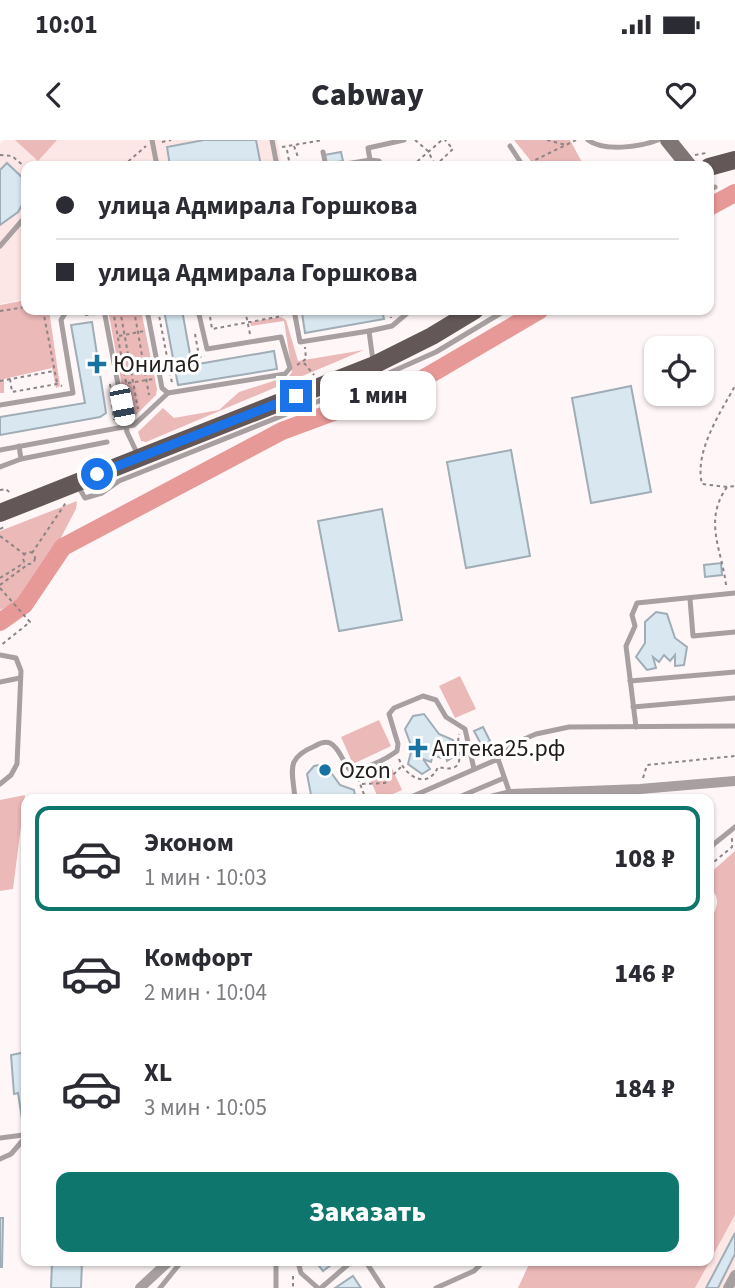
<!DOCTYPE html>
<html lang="ru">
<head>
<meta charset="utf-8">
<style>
	:root { --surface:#fff; --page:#f7f7f7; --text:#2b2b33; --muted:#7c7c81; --line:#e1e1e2; --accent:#0f766e }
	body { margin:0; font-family:"Source Sans 3",sans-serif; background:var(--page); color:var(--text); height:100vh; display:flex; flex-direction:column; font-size:26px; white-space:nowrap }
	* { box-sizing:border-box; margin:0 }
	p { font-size:23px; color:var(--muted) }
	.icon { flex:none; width:38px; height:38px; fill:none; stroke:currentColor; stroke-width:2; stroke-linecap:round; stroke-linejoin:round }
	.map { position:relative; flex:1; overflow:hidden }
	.drawer { position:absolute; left:21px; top:654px; width:693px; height:472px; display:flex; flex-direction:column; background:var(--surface); border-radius:14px; box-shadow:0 2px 5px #0004 }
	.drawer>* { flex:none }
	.hud { position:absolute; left:21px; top:21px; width:693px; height:154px; border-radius:14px; box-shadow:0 2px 5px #0004; display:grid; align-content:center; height:154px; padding:0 35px; background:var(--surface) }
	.tools { position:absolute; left:644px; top:196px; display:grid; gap:14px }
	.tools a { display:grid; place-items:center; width:70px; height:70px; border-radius:14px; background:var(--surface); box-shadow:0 2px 5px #0004; font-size:35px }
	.end { position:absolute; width:32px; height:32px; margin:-16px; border:9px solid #1a73e8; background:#fff; box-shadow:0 0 0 4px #fff }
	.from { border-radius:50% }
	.bubble { position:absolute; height:49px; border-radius:14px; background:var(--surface); box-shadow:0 2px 5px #0004; font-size:23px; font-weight:800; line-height:49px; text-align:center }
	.car { position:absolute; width:21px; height:42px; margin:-21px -10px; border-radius:9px; box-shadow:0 0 5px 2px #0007; background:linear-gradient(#fff 24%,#345 0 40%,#fff 0 76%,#345 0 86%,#fff 0) }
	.hud b { display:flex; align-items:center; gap:24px; height:66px; font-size:26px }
	.hud b+b { border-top:2px solid var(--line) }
	.hud i { width:18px; height:18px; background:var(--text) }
	ul { padding:12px 0 0; list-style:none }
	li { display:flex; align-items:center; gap:21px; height:105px; margin:0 14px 10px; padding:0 21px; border:4px solid transparent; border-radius:14px }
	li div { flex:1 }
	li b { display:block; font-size:26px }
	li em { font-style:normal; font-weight:800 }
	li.active { border-color:var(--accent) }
	li>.icon { width:63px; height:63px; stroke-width:1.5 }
	.cta { display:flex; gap:14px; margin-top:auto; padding:14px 35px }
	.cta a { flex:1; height:80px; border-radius:14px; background:var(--accent); color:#fff; font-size:28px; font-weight:800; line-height:80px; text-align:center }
	.status { display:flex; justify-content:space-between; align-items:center; height:49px; padding:0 35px; background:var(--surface); direction:ltr }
	.status svg { height:19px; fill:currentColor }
	header { display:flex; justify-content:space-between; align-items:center; height:91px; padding:0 35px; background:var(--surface); font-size:32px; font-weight:800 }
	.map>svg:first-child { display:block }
</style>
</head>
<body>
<div class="status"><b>10:01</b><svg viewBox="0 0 49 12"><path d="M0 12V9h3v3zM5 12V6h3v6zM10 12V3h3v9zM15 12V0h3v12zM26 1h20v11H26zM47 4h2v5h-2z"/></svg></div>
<header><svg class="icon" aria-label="back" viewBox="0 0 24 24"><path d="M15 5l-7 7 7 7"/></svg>Cabway<svg class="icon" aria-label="heart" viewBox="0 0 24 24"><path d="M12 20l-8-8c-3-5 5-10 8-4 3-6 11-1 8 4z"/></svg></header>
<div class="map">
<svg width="735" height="1148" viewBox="0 0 735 1148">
	<rect width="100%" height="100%" fill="#fff7f7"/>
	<g fill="#fde7e6">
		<polygon points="4,0 277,0 282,26 26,26 26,159 0,164 0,4"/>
		<polygon points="735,1075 735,1148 695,1148"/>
	</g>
	<g fill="#ebb9b8">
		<polygon points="15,0 57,0 38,21"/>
		<polygon points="514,0 570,0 584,26 535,26"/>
		<polygon points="26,160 26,170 49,170 60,246 56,248 52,228 4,239 4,253 0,253 0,165"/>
		<polygon points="108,170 141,170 157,249 156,255 131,280 128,279"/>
		<polygon points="281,177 286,180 298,221 364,210 146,302 141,301 138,292 163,268 174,278 219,270 239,252 289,236 292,232 284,181 251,186 250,182"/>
		<path d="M77,361L76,369C58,402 36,455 0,470V391Z"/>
		<polygon points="460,536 476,569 455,578 439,546"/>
		<polygon points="379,580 391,606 353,624 341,597"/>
		<polygon points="390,624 402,650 379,660 368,634"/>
		<polygon points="25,655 13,749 0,751 0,660"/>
		<path d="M735,711V1075L695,1148H518L530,1122H709V783C728,749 707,758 709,734Z"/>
	</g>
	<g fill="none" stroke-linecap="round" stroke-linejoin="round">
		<g stroke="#e79998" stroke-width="18">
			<polyline points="709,67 735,53"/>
			<polyline points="0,482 24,465 63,407 282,291 336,271 395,255 540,170"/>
		</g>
	</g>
	<g fill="#d9e7f0" stroke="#a0adb6" stroke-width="2">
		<polygon points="204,0 256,0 261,26 170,26 167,7"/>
		<polygon points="341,12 343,21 326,24 324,15"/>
		<polygon points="7,23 26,41 26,58 18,72 0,85 0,30"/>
		<polygon points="164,170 182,170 192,225 274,211 277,229 178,245"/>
		<polygon points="312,170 382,170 384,179 305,193 302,173"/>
		<polygon points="92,182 106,273 100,277 0,295 0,277 85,263 71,185"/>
		<polygon points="631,246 651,352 591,363 572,258"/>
		<polygon points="511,310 530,416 466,428 447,322"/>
		<polygon points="382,369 402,480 339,491 318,381"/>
		<polygon points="721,423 722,435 705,437 704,425"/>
		<polygon points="656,472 667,474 675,498 687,507 684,525 675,526 675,515 670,521 664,515 659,522 653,517 656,528 647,530 636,517 645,503 645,482"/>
		<polygon points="424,574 439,594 453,600 456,615 447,621 444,611 441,618 433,615 431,622 423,619 430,629 422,634 408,624 412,608 405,589 413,576"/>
		<polygon points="483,587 490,601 482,606 474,591"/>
		<polygon points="325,624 340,645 354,650 356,660 312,660 307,634 314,626"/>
		<polygon points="26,912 26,978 22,979 18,953 14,954 11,915"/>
		<polygon points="0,1078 3,1078 2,1127 0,1127"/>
		<polygon points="735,1093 735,1114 718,1148 706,1148"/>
		<polygon points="52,1122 82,1122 81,1148 51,1148"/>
		<polygon points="316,1122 335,1122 323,1131"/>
		<polygon points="353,1136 361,1148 335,1148"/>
	</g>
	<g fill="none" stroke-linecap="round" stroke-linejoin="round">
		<g stroke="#8c8585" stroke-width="2" stroke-dasharray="3.5 3.5" stroke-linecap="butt">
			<polyline points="415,0 428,11 435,25"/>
			<polyline points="547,0 566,5"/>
			<polyline points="162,2 171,0"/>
			<polyline points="294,6 298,17"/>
			<polyline points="282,7 323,0"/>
			<polyline points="287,10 290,26"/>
			<polyline points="0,15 12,16 26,28"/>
			<polyline points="695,15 706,13"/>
			<polyline points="529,23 576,0"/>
			<polyline points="123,26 146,6"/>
			<polyline points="412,26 442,0"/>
			<polyline points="435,26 453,9 445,0"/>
			<polyline points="43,170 57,243"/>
			<polyline points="113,170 131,270"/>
			<polyline points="120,170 138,269"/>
			<polyline points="134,170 149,255"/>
			<polyline points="158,170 172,243"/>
			<polyline points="209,170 212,189 282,176 281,170"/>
			<polyline points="245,170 250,194"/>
			<polyline points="390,170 391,178"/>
			<polyline points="0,171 26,167"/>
			<polyline points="85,175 96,174"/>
			<polyline points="195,194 199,216"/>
			<polyline points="119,196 144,191"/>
			<polyline points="191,218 205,216"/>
			<polyline points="163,223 173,221"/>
			<polyline points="304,223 314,235"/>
			<polyline points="297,225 306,219 305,207"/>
			<polyline points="10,239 12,252 57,244 62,246"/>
			<polyline points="0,241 54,231"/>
			<polyline points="128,243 154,239"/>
			<polyline points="110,244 114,280"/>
			<path d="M727,347L702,344C694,312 720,273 735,246"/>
			<polyline points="0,350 6,349 11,354"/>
			<polyline points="0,389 6,386"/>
			<polyline points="0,396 24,414"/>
			<circle cx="29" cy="418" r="6"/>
			<polyline points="32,413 67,361"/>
			<polyline points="0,438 24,423"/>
			<polyline points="0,445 27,425"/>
			<path d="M726,445C722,410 703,381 727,347L735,346"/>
			<polyline points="0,448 30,482 0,506"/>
			<path d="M399,619C406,637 428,650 438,627C471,635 455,608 459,594"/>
			<polyline points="358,638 366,660"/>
			<polyline points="643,638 647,625 735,616"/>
			<polyline points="362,644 385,643 401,627"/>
			<polyline points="709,726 732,707 732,698"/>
			<polyline points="709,756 709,768"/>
			<polyline points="293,1136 293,1148"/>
		</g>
		<g stroke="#a8a0a0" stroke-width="5">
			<polyline points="152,0 157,26"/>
			<polyline points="272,0 277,26"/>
			<path d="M588,0C604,12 640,7 658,0"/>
			<polyline points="510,6 523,26"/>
			<polyline points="323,12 326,26"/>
			<polyline points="370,20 379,21 381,26"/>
			<polyline points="334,26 370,20 368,8 404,0"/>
			<polyline points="709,50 715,47"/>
			<polyline points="0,106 26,76"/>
			<polyline points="104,170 127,292 138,315"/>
			<polyline points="294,170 300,202 369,191 373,221"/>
			<polyline points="369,191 392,186 411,170"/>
			<polyline points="168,253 285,234 290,228 281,197 207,209 198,170"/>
			<polyline points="0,265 73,253 61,180 66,172 79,170"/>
			<polyline points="0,310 134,285 168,253 162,248 147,170"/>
			<polyline points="21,319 107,302"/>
			<polyline points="0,327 21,319 19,306"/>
			<polyline points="78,346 85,358 102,353 119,341 389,233 436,212 506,170"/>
			<polyline points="690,459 693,496 735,492"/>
			<polyline points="0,515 16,518 21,531 17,624 11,635 0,644"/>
			<polyline points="630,541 735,532"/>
			<polyline points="0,542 20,538"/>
			<polyline points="633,567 735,558"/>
			<polyline points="636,587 626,506 635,486 632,475 637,463 735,453"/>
			<polyline points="498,619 515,603 536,594 569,587 735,586"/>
			<path d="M295,660C293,630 284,619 315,606C320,603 325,601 330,603C339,607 343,623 350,630C364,630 385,620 397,611L398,604L389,574L394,568L423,556L436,560L446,577L465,589L474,629"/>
			<polyline points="404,660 498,619 510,654"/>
			<polyline points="452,660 504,638"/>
			<polyline points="709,708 735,687"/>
			<polyline points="0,998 23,995 24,999 11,1014 0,1019"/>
			<polyline points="276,1122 276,1148"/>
			<polyline points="298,1122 301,1133 318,1148"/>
			<polyline points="366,1122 383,1148"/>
			<polyline points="160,1148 181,1122"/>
			<polyline points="321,1148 351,1122"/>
			<polyline points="436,1148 474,1131 483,1122"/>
		</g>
		<g stroke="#a8a0a0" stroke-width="10">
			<polyline points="486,660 510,654 640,649 735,641"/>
			<polyline points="140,1148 168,1122"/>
			<polyline points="728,1148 735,1135"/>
		</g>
		<polyline stroke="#807575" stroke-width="16" points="668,0 689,26"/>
		<g stroke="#645757" stroke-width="18">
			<polyline points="709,27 735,20"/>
			<polyline points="0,373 374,225 432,196 475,170"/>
		</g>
	</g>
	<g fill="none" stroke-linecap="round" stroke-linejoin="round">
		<polyline stroke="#1a73e8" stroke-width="9" points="97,334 296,256"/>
	</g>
	<g fill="#1774a2" stroke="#fff" stroke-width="2.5">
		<path d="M93.5 213.5h7v7h7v7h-7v7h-7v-7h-7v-7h7z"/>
		<path d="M414.5 597.5h7v7h7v7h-7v7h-7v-7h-7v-7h7z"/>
		<circle cx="325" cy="630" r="7"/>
	</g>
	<g text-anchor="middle" stroke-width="6" stroke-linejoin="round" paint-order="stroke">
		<g font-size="24" fill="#221c1b" stroke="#fff" text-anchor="start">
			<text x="113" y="232">Юнилаб</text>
			<text x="432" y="616">Аптека25.рф</text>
			<text x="339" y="638">Ozon</text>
		</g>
	</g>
</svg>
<div class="tools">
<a><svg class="icon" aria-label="locate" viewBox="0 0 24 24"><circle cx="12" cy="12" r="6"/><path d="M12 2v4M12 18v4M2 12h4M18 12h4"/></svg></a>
</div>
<i class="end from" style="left:97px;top:334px"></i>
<i class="end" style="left:296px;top:256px"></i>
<div class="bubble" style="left:320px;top:231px;width:116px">1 мин</div>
<i class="car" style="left:122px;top:265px;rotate:169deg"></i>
<div class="hud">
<b><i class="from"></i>улица Адмирала Горшкова</b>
<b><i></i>улица Адмирала Горшкова</b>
</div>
<section class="drawer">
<ul>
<li class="active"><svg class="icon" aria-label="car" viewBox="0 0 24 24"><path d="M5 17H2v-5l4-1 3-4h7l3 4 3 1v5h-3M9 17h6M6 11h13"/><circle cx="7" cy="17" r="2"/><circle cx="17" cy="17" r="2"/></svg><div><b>Эконом</b><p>1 мин · 10:03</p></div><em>108 ₽</em></li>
<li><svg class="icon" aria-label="car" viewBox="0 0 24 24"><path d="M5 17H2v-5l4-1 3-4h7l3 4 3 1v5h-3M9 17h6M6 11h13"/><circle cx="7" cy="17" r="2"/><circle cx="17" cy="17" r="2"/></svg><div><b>Комфорт</b><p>2 мин · 10:04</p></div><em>146 ₽</em></li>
<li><svg class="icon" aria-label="car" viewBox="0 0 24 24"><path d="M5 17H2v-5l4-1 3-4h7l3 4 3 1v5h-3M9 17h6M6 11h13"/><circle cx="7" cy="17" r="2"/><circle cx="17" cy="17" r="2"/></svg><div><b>XL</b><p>3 мин · 10:05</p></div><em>184 ₽</em></li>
</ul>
<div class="cta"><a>Заказать</a></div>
</section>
</div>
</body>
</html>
